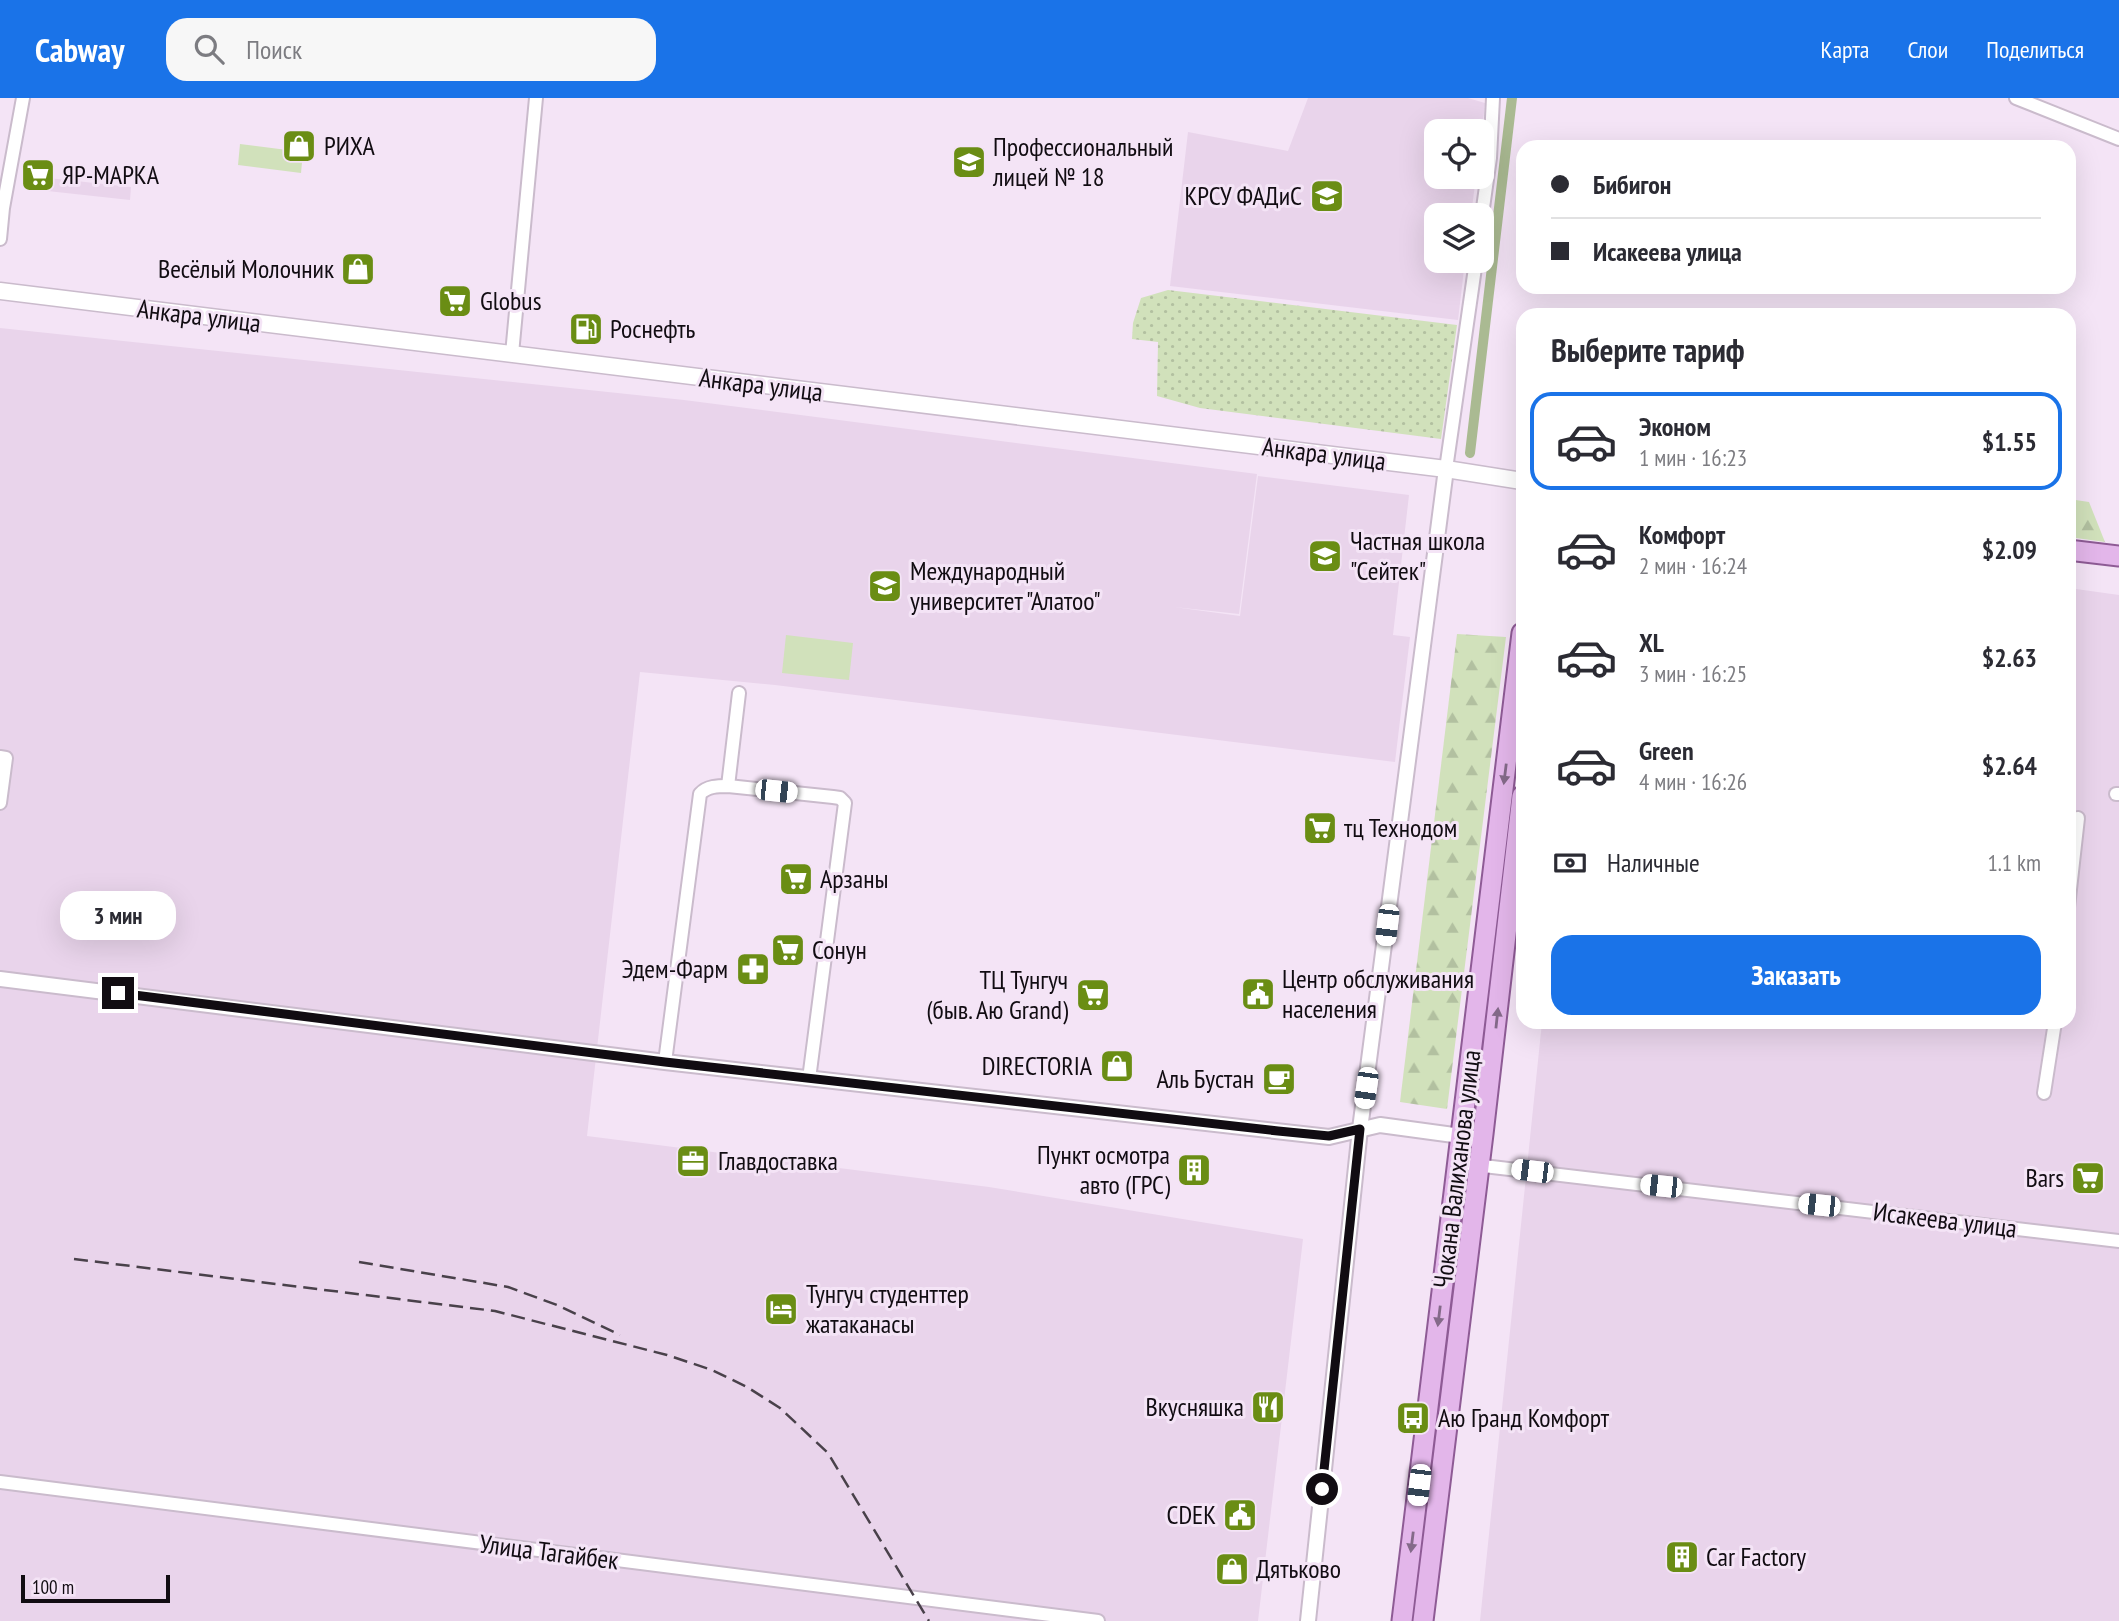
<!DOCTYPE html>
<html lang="ru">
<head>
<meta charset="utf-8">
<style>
	:root { --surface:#fff; --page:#f7f7f7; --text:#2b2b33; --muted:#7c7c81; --line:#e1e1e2; --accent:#1a73e8 }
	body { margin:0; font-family:"PT Sans Narrow",sans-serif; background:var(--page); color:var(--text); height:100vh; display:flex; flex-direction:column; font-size:26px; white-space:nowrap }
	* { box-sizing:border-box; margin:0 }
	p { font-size:23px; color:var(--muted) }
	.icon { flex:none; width:38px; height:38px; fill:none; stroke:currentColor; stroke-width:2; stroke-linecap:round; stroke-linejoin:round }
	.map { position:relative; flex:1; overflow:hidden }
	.drawer { position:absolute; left:1516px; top:210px; width:560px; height:721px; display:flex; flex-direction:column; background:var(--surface); border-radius:21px; box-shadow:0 7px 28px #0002 }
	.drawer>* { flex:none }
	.banner { position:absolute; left:1516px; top:42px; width:560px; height:154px; border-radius:21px; box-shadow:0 7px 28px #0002; display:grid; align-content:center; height:154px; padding:0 35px; background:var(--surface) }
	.fabs { position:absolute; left:1424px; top:21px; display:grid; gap:14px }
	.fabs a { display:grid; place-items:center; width:70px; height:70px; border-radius:14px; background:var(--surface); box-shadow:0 7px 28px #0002; font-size:35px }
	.scale { position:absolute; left:21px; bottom:18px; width:149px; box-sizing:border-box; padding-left:7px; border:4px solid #110c12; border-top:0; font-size:19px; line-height:24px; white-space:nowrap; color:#110c12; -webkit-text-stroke:5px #f4e4f6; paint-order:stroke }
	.end { position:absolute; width:32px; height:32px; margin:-16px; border:9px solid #110c12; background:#fff; box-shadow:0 0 0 4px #fff }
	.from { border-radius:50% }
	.bubble { position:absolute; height:49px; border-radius:21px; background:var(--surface); box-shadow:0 7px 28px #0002; font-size:23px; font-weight:700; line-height:49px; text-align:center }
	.car { position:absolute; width:21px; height:42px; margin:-21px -10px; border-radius:9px; box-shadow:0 0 5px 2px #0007; background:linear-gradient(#fff 24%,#345 0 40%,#fff 0 76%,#345 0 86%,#fff 0) }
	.banner b { display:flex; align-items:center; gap:24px; height:66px; font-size:26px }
	.banner b+b { border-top:2px solid var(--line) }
	.banner i { width:18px; height:18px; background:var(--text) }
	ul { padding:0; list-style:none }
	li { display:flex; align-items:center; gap:21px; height:98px; margin:0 14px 10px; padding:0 21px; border:4px solid transparent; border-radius:21px }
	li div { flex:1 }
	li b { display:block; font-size:26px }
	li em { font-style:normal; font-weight:700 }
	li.current { border-color:var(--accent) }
	li>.icon { width:63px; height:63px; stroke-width:1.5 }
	h2 { padding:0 35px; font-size:32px; line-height:84px }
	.pay { display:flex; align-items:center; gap:18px; height:77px; padding:0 35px; font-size:26px }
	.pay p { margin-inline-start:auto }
	.cta { display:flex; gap:14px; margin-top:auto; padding:14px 35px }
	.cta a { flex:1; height:80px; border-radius:21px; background:var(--accent); color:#fff; font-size:28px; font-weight:700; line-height:80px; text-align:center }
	header { display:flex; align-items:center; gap:42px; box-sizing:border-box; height:98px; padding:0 35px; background:var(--accent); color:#fff }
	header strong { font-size:33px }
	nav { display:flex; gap:38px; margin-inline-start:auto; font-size:24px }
	.search { width:490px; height:63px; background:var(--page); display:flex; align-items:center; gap:18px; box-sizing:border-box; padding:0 24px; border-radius:21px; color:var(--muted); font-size:26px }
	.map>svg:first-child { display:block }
</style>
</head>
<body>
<header>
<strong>Cabway</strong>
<div class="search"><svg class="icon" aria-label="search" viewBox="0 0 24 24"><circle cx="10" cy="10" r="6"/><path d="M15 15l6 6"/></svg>Поиск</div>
<nav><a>Карта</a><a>Слои</a><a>Поделиться</a></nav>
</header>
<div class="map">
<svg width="2119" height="1523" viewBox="0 0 2119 1523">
	<defs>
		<pattern id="grass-dots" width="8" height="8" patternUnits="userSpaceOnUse" patternTransform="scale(1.75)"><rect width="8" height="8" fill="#d1e1bb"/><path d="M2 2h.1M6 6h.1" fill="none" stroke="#b2c0a0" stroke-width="1.8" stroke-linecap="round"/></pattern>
		<pattern id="forest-firs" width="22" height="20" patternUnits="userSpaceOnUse" patternTransform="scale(1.75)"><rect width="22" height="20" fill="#d1e1bb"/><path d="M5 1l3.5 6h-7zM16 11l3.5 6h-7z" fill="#b2c0a0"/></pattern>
	</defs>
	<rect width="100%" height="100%" fill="#f4e4f6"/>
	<g fill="#e9d4eb">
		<polygon points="1308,0 1468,0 1485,5 1482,33 1437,33 1437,79 1476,79 1471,117 1437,117 1437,163 1465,163 1458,222 1170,188 1188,34 1288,53"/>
		<polygon points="30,78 131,89 130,102 29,91"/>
		<polygon points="0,230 684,302 1257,376 1239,516 1174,509 1240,518 1258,378 1409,397 1393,537 1410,539 1395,664 775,587 640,574 587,1038 989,1089 1303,1141 1258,1523 0,1523"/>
		<polygon points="2069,490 2119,497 2119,1523 1480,1523 1542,924 2068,924"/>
	</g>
	<polygon fill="url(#grass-dots)" points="1168,192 1457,227 1441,341 1200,310 1157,298 1158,244 1132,241 1133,225 1141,200"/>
	<g fill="url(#forest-firs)">
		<polygon points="2069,401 2089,404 2105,444 2069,439"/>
		<polygon points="1457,536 1506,539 1447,1011 1400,1004"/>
	</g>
	<g fill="#d1e1bb">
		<polygon points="240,46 303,54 301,75 238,67"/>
		<polygon points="786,537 853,545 849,582 782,575"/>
	</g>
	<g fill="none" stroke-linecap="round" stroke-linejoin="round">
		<polyline stroke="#aaba92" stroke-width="10" points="1470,355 1512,0"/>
		<g stroke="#cabbcc" stroke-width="16">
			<g id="minor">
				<polyline points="2016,0 2119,41"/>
				<polyline points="1482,117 1490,60 1493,0"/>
				<polyline points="0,141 3,110 23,0"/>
				<polyline points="512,256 536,0"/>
				<polyline points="1446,371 1476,163"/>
				<polyline points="0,659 6,660 0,705"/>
				<polyline points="728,688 739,595"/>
				<polyline points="2116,696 2119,696"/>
				<polyline points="2068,809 2078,720"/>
				<path d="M665,964L700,696C707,688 718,688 728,688L833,699L840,700L845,705L809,981"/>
				<polyline points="2044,995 2055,924"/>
				<polyline points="1458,1065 2119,1143"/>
				<polyline points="0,1384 1098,1523"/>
			</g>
		</g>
		<g stroke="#cabbcc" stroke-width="18">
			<g id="tertiary">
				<polyline points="0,881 665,964 1329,1039 1380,1027 1483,1041"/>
				<polyline points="1308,1523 1360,1031 1446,371"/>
			</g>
		</g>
		<g stroke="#cabbcc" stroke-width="19">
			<polyline id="secondary" points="0,193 1446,371 1522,383"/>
		</g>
		<g stroke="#8e5b95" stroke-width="23">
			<g id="primary">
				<polyline points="2068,452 2119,458"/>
				<polyline points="1402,1523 1522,535"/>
				<polyline points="1423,1523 1483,1036 1522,698"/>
			</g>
		</g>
		<use href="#minor" stroke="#fff" stroke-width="12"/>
		<use href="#tertiary" stroke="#fff" stroke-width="14"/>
		<use href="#secondary" stroke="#fff" stroke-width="16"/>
		<use href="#primary" stroke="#e3b6ea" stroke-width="19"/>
		<g stroke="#49414a" stroke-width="2.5" stroke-dasharray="14 7" stroke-linecap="butt">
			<polyline points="74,1161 495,1213 667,1257 712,1272 747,1289 780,1310 828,1355 929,1523"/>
			<polyline points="359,1164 508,1189 557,1207 620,1237"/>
		</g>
	</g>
	<defs><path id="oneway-solid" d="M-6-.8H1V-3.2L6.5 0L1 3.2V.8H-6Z" transform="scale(1.75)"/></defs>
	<g fill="#846a89">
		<use href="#oneway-solid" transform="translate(1505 676) rotate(97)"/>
		<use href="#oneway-solid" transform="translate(1497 920) rotate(-84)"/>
		<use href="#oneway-solid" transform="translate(1439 1218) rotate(97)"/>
		<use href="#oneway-solid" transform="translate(1412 1444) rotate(97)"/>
	</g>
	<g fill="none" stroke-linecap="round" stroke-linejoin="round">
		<polyline stroke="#110c12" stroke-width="9" points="118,895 665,964 1278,1033 1329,1038 1360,1031 1322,1391"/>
	</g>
	<defs>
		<g id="shop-square" transform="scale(1.75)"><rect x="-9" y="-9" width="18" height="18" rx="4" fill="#6a8d14" stroke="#f4e4f6"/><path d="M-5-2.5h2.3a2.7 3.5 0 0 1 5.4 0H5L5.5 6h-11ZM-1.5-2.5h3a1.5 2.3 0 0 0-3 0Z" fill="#fff"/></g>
		<g id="university-square" transform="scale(1.75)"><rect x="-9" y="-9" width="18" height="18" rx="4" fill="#6a8d14" stroke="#f4e4f6"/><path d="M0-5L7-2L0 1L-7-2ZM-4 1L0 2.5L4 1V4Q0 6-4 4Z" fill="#fff"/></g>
		<g id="supermarket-square" transform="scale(1.75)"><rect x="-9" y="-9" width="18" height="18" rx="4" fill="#6a8d14" stroke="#f4e4f6"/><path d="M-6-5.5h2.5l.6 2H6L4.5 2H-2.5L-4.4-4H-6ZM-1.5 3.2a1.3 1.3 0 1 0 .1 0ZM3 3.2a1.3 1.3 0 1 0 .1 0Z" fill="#fff"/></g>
		<g id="fuel-square" transform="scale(1.75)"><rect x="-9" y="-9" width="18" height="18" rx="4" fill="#6a8d14" stroke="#f4e4f6"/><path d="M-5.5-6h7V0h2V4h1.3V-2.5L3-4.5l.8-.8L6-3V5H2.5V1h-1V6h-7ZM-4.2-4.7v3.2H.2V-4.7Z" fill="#fff"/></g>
		<g id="school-square" transform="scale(1.75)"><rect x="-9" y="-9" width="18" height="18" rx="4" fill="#6a8d14" stroke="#f4e4f6"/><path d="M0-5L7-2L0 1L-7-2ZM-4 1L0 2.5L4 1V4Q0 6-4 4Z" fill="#fff"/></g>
		<g id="pharmacy-square" transform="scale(1.75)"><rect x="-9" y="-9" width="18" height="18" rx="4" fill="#6a8d14" stroke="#f4e4f6"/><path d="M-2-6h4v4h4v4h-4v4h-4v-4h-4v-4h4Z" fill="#fff"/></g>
		<g id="civic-square" transform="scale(1.75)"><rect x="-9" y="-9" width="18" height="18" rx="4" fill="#6a8d14" stroke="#f4e4f6"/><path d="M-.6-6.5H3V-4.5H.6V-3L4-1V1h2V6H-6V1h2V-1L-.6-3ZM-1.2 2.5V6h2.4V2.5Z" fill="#fff"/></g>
		<g id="cafe-square" transform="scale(1.75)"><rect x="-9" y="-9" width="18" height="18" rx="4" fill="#6a8d14" stroke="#f4e4f6"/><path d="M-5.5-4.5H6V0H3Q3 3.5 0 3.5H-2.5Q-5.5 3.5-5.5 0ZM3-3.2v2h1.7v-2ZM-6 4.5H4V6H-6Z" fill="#fff"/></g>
		<g id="office-square" transform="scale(1.75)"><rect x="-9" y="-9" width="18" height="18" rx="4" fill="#6a8d14" stroke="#f4e4f6"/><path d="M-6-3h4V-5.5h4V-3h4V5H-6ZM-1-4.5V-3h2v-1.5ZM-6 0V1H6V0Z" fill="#fff"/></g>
		<g id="building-square" transform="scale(1.75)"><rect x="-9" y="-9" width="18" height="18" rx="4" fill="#6a8d14" stroke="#f4e4f6"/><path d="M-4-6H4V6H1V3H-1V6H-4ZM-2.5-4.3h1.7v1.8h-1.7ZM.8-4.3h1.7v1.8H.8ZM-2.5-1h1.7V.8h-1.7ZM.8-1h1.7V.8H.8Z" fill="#fff"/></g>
		<g id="hotel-square" transform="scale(1.75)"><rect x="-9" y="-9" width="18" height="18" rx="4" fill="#6a8d14" stroke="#f4e4f6"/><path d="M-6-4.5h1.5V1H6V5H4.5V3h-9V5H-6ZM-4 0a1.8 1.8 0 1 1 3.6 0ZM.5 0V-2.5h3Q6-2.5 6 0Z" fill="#fff"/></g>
		<g id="restaurant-square" transform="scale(1.75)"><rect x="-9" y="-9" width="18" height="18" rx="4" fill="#6a8d14" stroke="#f4e4f6"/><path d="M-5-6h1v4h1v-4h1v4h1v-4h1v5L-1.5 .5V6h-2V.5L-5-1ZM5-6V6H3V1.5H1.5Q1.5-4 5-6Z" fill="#fff"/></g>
		<g id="bus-square" transform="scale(1.75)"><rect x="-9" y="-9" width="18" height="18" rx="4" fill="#6a8d14" stroke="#f4e4f6"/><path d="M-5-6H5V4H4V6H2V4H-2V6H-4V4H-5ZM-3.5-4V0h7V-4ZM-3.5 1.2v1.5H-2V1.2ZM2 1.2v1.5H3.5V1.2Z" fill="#fff"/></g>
	</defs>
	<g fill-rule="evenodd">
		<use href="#shop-square" x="299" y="48"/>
		<use href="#university-square" x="969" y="64"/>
		<use href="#supermarket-square" x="38" y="77"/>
		<use href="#university-square" x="1327" y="98"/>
		<use href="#shop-square" x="358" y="171"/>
		<use href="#supermarket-square" x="455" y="203"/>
		<use href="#fuel-square" x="586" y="231"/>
		<use href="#school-square" x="1325" y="458"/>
		<use href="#university-square" x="885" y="488"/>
		<use href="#supermarket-square" x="1320" y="730"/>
		<use href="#supermarket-square" x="796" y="781"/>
		<use href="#supermarket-square" x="788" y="852"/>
		<use href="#pharmacy-square" x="753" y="871"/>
		<use href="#civic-square" x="1258" y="896"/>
		<use href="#supermarket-square" x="1093" y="897"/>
		<use href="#shop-square" x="1117" y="968"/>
		<use href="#cafe-square" x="1279" y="981"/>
		<use href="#office-square" x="693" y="1063"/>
		<use href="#building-square" x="1194" y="1072"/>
		<use href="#supermarket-square" x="2088" y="1080"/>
		<use href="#hotel-square" x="781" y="1211"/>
		<use href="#restaurant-square" x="1268" y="1309"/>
		<use href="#bus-square" x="1413" y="1320"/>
		<use href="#civic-square" x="1240" y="1417"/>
		<use href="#building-square" x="1682" y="1459"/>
		<use href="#shop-square" x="1232" y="1471"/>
	</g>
	<g text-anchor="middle" stroke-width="6" stroke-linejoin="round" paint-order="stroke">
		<g font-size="26" fill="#110c12" stroke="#f4e4f6" text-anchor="start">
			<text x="324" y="57">РИХА</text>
			<text x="993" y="58">Профессиональный<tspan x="993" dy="30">лицей № 18</tspan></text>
			<text x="62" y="86">ЯР-МАРКА</text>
			<text x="1302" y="107" text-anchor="end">КРСУ ФАДиС</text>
			<text x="334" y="180" text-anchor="end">Весёлый Молочник</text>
			<text x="480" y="212">Globus</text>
			<text x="610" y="240">Роснефть</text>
			<text x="1350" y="452">Частная школа<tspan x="1350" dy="30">"Сейтек"</tspan></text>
			<text x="910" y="482">Международный<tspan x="910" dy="30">университет "Алатоо"</tspan></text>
			<text x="1344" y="739">тц Технодом</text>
			<text x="820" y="790">Арзаны</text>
			<text x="812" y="861">Сонун</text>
			<text x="728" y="880" text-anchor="end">Эдем-Фарм</text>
			<text x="1282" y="890">Центр обслуживания<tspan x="1282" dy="30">населения</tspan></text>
			<text x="1068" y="891" text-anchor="end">ТЦ Тунгуч<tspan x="1068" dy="30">(быв. Аю Grand)</tspan></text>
			<text x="1092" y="977" text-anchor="end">DIRECTORIA</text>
			<text x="1254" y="990" text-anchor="end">Аль Бустан</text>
			<text x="1170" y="1066" text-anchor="end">Пункт осмотра<tspan x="1170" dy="30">авто (ГРС)</tspan></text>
			<text x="718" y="1072">Главдоставка</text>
			<text x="2064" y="1089" text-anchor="end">Bars</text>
			<text x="806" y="1205">Тунгуч студенттер<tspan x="806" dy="30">жатаканасы</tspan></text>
			<text x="1244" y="1318" text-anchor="end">Вкусняшка</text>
			<text x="1438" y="1329">Аю Гранд Комфорт</text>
			<text x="1216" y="1426" text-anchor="end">CDEK</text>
			<text x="1706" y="1468">Car Factory</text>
			<text x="1256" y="1480">Дятьково</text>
		</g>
		<g font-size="26" fill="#110c12" stroke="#f4e4f6">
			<text transform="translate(199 218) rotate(7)" y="9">Анкара улица</text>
			<text transform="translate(761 287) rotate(7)" y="9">Анкара улица</text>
			<text transform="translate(1324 356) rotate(7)" y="9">Анкара улица</text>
			<text transform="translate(1457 1071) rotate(-83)" y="9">Чокана Валиханова улица</text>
			<text transform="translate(1945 1122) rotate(7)" y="9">Исакеева улица</text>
			<text transform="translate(549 1454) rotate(7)" y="9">Улица Тагайбек</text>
		</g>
	</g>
</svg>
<div class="fabs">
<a><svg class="icon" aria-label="locate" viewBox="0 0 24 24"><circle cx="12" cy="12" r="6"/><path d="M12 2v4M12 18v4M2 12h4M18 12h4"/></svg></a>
<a><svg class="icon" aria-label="layers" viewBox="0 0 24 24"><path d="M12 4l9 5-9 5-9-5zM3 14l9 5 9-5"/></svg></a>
</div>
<div class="scale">100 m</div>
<i class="end from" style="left:1322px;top:1391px"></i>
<i class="end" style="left:118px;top:895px"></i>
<div class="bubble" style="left:60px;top:793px;width:116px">3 мин</div>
<i class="car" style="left:776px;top:693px;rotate:96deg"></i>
<i class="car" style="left:1387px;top:827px;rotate:187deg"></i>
<i class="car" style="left:1366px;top:990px;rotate:188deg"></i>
<i class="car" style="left:1532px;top:1073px;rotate:277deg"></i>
<i class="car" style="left:1661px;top:1088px;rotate:276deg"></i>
<i class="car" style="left:1819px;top:1107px;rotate:276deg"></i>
<i class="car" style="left:1419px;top:1387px;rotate:187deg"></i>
<div class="banner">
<b><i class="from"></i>Бибигон</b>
<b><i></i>Исакеева улица</b>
</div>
<section class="drawer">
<h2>Выберите тариф</h2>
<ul>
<li class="current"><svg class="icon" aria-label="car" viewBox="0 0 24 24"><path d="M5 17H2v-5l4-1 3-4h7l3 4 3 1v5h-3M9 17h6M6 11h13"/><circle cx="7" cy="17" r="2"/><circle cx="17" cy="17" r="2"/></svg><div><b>Эконом</b><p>1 мин · 16:23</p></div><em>$1.55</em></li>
<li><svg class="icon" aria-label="car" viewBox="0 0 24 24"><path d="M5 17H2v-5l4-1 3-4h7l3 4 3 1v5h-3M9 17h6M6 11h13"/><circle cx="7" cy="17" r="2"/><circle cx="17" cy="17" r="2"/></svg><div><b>Комфорт</b><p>2 мин · 16:24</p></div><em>$2.09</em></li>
<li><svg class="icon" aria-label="car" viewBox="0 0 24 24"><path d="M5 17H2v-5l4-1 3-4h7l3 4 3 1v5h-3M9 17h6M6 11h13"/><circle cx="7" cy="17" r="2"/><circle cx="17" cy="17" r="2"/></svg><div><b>XL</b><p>3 мин · 16:25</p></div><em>$2.63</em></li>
<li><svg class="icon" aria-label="car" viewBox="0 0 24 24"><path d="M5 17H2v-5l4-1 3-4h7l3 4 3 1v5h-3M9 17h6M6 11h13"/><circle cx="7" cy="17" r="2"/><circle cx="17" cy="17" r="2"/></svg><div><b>Green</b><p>4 мин · 16:26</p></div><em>$2.64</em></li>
</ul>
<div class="pay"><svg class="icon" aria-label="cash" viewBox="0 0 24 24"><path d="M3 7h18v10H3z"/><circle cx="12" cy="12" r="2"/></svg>Наличные<p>1.1 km</p></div>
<div class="cta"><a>Заказать</a></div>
</section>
</div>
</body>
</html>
